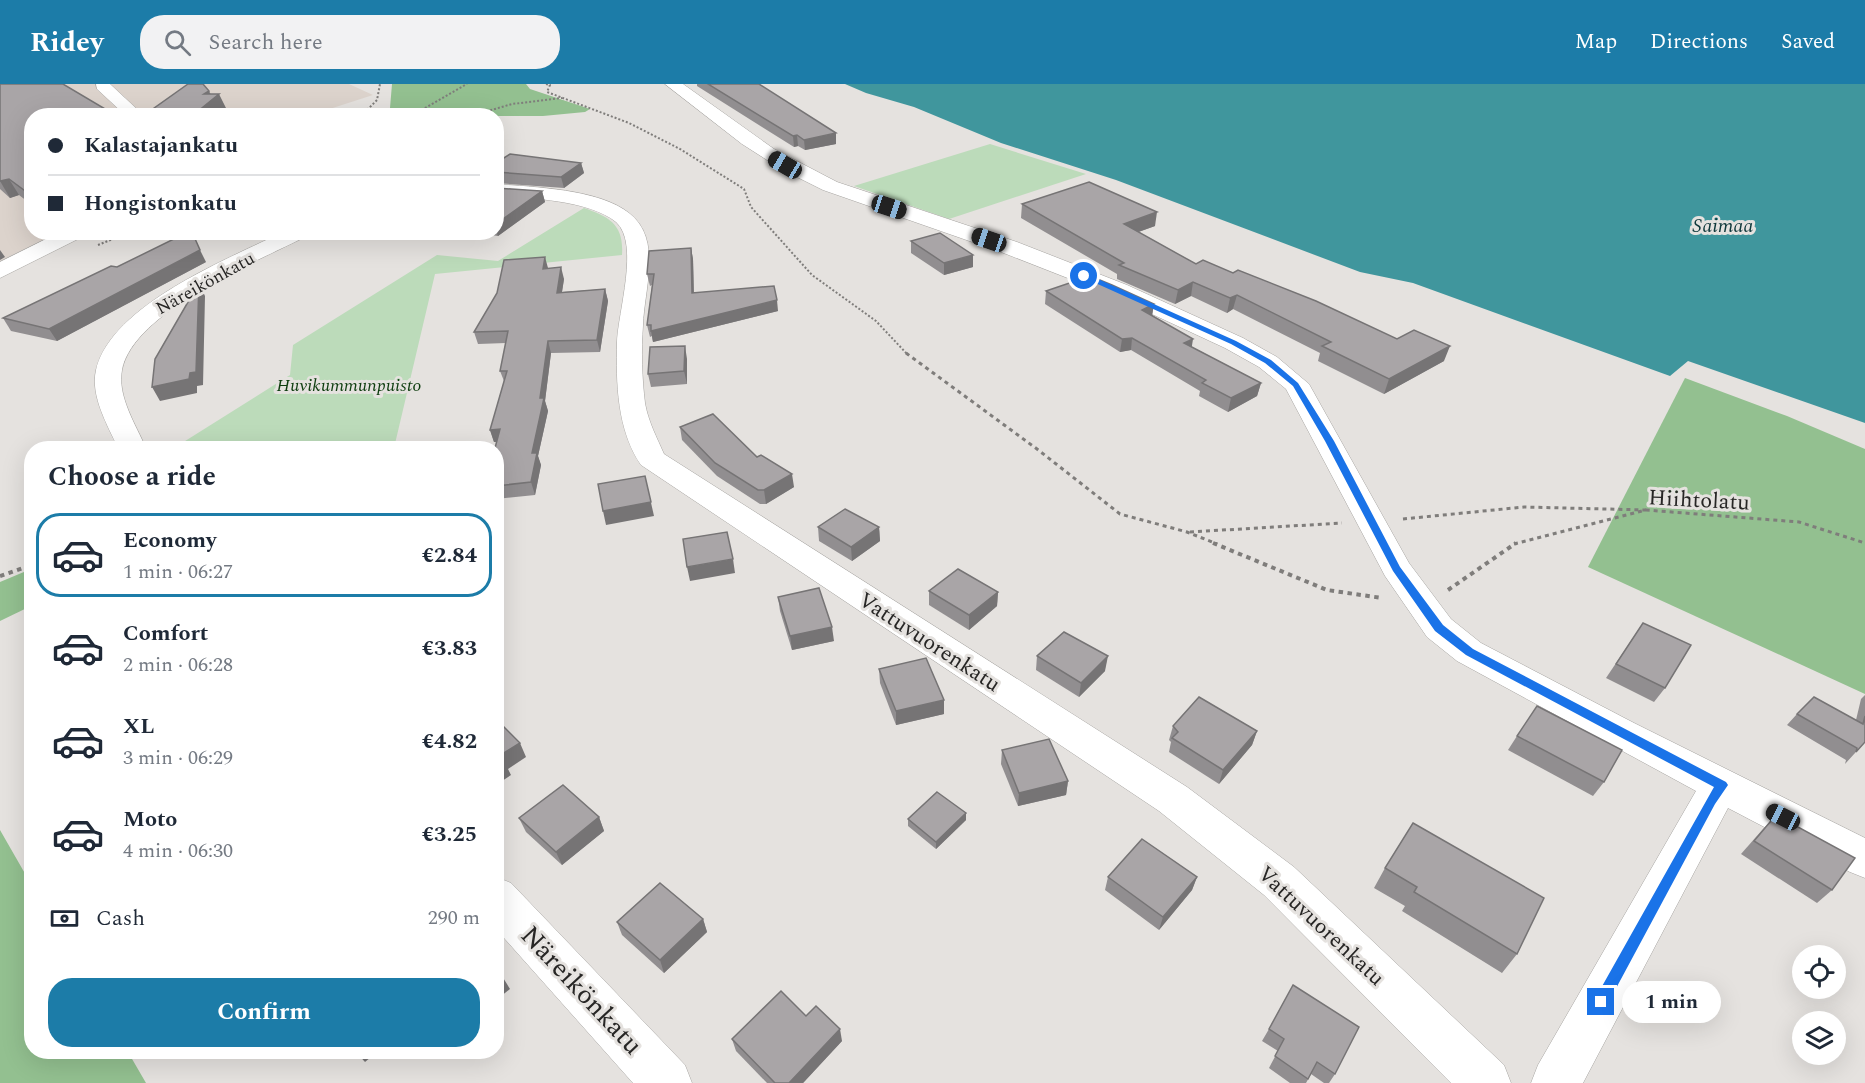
<!DOCTYPE html>
<html lang="en">
<head>
<meta charset="utf-8">
<style>
	:root { --surface:#fff; --page:#f2f2f3; --text:#1f2937; --muted:#747a83; --line:#e0e1e3; --accent:#1c7ca8 }
	body { margin:0; font-family:Spectral,serif; background:var(--page); color:var(--text); height:100vh; display:flex; flex-direction:column; font-size:22px; white-space:nowrap }
	* { box-sizing:border-box; margin:0 }
	p { font-size:20px; color:var(--muted) }
	.icon { flex:none; width:33px; height:33px; fill:none; stroke:currentColor; stroke-width:2; stroke-linecap:round; stroke-linejoin:round }
	.map { position:relative; flex:1; overflow:hidden }
	.drawer { position:absolute; left:24px; top:357px; width:480px; height:618px; display:flex; flex-direction:column; background:var(--surface); border-radius:24px; box-shadow:0 6px 24px #0002 }
	.drawer>* { flex:none }
	.banner { position:absolute; left:24px; top:24px; width:480px; height:132px; border-radius:24px; box-shadow:0 6px 24px #0002; display:grid; align-content:center; height:132px; padding:0 24px; background:var(--surface) }
	.controls { position:absolute; left:1792px; top:861px; display:grid; gap:12px }
	.controls a { display:grid; place-items:center; width:54px; height:54px; border-radius:50%; background:var(--surface); box-shadow:0 6px 24px #0002; font-size:30px }
	.end { position:absolute; width:27px; height:27px; margin:-14px; border:8px solid #1a73e8; background:#fff; box-shadow:0 0 0 3px #fff }
	.from { border-radius:50% }
	.bubble { position:absolute; height:42px; border-radius:21px; background:var(--surface); box-shadow:0 6px 24px #0002; font-size:20px; font-weight:700; line-height:42px; text-align:center }
	.car { position:absolute; width:18px; height:36px; margin:-18px -9px; border-radius:8px; box-shadow:0 0 4px 2px #0007; background:linear-gradient(#222 24%,#8ab4d8 0 40%,#222 0 76%,#8ab4d8 0 86%,#222 0) }
	.banner b { display:flex; align-items:center; gap:21px; height:57px; font-size:22px }
	.banner b+b { border-top:2px solid var(--line) }
	.banner i { width:15px; height:15px; background:var(--text) }
	ul { padding:0; list-style:none }
	li { display:flex; align-items:center; gap:18px; height:84px; margin:0 12px 9px; padding:0 12px; border:3px solid transparent; border-radius:24px }
	li div { flex:1 }
	li b { display:block; font-size:22px }
	li em { font-style:normal; font-weight:700 }
	li.current { border-color:var(--accent) }
	li>.icon { width:54px; height:54px; stroke-width:1.5 }
	h2 { padding:0 24px; font-size:27px; line-height:72px }
	.pay { display:flex; align-items:center; gap:15px; height:66px; padding:0 24px; font-size:22px }
	.pay p { margin-inline-start:auto }
	.primary-button { display:flex; gap:12px; margin-top:auto; padding:12px 24px }
	.primary-button a { flex:1; height:69px; border-radius:24px; background:var(--accent); color:#fff; font-size:24px; font-weight:700; line-height:69px; text-align:center }
	header { display:flex; align-items:center; gap:36px; box-sizing:border-box; height:84px; padding:0 30px; background:var(--accent); color:#fff }
	header strong { font-size:28px }
	nav { display:flex; gap:33px; margin-inline-start:auto; font-size:21px }
	.search { width:420px; height:54px; background:var(--page); display:flex; align-items:center; gap:15px; box-sizing:border-box; padding:0 21px; border-radius:24px; color:var(--muted); font-size:22px }
	.map>svg:first-child { display:block }
</style>
</head>
<body>
<header>
<strong>Ridey</strong>
<div class="search"><svg class="icon" aria-label="search" viewBox="0 0 24 24"><circle cx="10" cy="10" r="6"/><path d="M15 15l6 6"/></svg>Search here</div>
<nav><a>Map</a><a>Directions</a><a>Saved</a></nav>
</header>
<div class="map">
<svg width="1865" height="999" viewBox="0 0 1865 999">
	<rect width="100%" height="100%" fill="#e5e2df"/>
	<polygon fill="#dcd3cc" points="42,0 349,0 373,11 311,31 32,32 32,148 58,149 0,177 0,10"/>
	<g fill="#bcdbba">
		<polygon points="990,60 1086,90 949,135 854,102"/>
		<path d="M584,124C610,133 624,141 622,171L435,190L394,364H174L290,291L293,261L437,171L498,177Z"/>
	</g>
	<g fill="#93c090">
		<polygon points="392,0 526,0 530,5 590,25 585,28 543,32 412,32 390,24"/>
		<polygon points="1685,294 1787,332 1865,365 1865,610 1588,483"/>
		<polygon points="31,485 31,522 0,537 0,498"/>
		<polygon points="0,746 31,800 32,968 128,968 146,999 0,999"/>
	</g>
	<polygon fill="#40969d" points="845,0 1865,0 1865,339 1688,277 1670,292 1413,199 1360,188 1116,96 1001,59 914,23 866,9"/>
	<g fill="none" stroke-linecap="round" stroke-linejoin="round">
		<g stroke="#a6a4a1" stroke-width="1">
			<g id="minor">
				<polygon points="96,0 110,0 139,27 137,31 125,31 97,5"/>
				<polygon points="665,0 683,0 774,65 837,98 1017,158 1127,201 1243,254 1277,273 1309,300 1409,479 1451,535 1481,559 1634,639 1865,754 1865,794 1850,788 1728,724 1583,999 1531,999 1538,981 1696,707 1457,577 1427,553 1385,492 1286,305 1259,283 1225,264 1111,211 1001,168 823,106 781,85 742,60"/>
				<path d="M496,100C534,103 599,105 629,129C663,155 644,206 643,241C641,267 642,294 645,319C648,337 657,354 664,370L1187,703L1294,783L1504,981L1511,999H1451L1264,811L1159,727L641,381C617,346 616,299 617,258C618,228 640,159 616,138C589,116 530,114 496,112Z"/>
				<polygon points="60,148 87,148 84,152 0,194 0,178"/>
				<path d="M283,148H310L307,152C258,177 133,228 122,286C117,312 136,341 146,364H118C108,342 90,312 96,286C111,221 228,175 283,148Z"/>
				<polygon points="496,793 511,799 685,981 692,999 633,999 496,845"/>
			</g>
		</g>
		<g stroke="#7f7d7b" stroke-width="2" stroke-dasharray="2 2" stroke-linecap="butt">
			<polyline points="546,0 550,1 547,8 629,39 680,65 744,105 751,123 812,191 876,237 908,271"/>
			<polyline points="364,32 363,30 377,16 380,0"/>
			<polyline points="411,32 467,0"/>
			<polyline points="471,32 512,20 562,14"/>
			<polyline points="98,161 130,148"/>
		</g>
		<g stroke="#7f7d7b" stroke-width="3" stroke-dasharray="4 4" stroke-linecap="butt">
			<polyline points="906,269 1037,365 1120,430 1187,448 1217,460"/>
			<polyline points="1403,435 1524,423 1646,426"/>
			<polyline points="1190,448 1342,439"/>
			<polyline points="1514,460 1646,426 1799,438 1865,459"/>
		</g>
		<g stroke="#7f7d7b" stroke-width="4" stroke-dasharray="4.5 4.5" stroke-linecap="butt">
			<polyline points="1213,459 1327,506 1382,514"/>
			<polyline points="0,492 32,481"/>
			<polyline points="1448,506 1516,459"/>
		</g>
		<use href="#minor" fill="#fff" fill-rule="evenodd"/>
	</g>
	<g fill="#918e90">
		<polygon points="0,0 32,32 32,121 19,111 10,114 0,105"/>
		<polygon points="697,0 759,0 836,60 805,66 798,62 794,63 697,2"/>
		<polygon points="496,79 581,79 584,89 564,104 496,99"/>
		<polygon points="496,104 542,107 545,118 498,152 472,148 496,148"/>
		<polygon points="1022,120 1155,142 1138,148 1196,180 1444,277 1384,310 1318,277 1320,269 1233,225 1227,229 1191,212 1175,220 1117,195 1117,190 1021,134"/>
		<polygon points="356,148 394,148 385,154"/>
		<polygon points="911,157 973,183 944,191 911,169"/>
		<polygon points="691,164 693,175 694,209 778,227 653,258 652,252 650,253 647,241 652,201 650,202 647,190"/>
		<polygon points="206,178 57,257 11,247 3,234 117,183"/>
		<polygon points="548,184 564,195 562,208 605,205 608,217 600,268 551,269 545,317 548,327 538,372 541,381 535,411 496,415 497,358 494,358 490,346 504,297 500,287 506,259 478,260 474,248"/>
		<polygon points="1046,207 1154,220 1152,231 1192,263 1261,299 1257,312 1228,328 1199,312 1200,307 1131,266 1120,268 1045,220"/>
		<polygon points="687,275 687,300 651,303 648,290"/>
		<polygon points="680,343 757,373 794,403 766,420 760,420 717,392 682,356"/>
		<polygon points="818,443 879,443 880,457 852,477 819,457"/>
		<polygon points="929,507 998,508 997,522 969,546 929,521"/>
		<polygon points="778,513 834,557 792,566 780,527"/>
		<polygon points="1643,539 1665,604 1654,618 1606,594"/>
		<polygon points="1037,572 1105,587 1079,613 1036,586"/>
		<polygon points="879,585 944,630 896,641 880,599"/>
		<polygon points="1865,611 1865,658 1845,680 1846,676 1787,641 1797,630 1856,636 1861,615"/>
		<polygon points="1173,642 1257,647 1252,661 1219,700 1169,668 1171,658 1169,656"/>
		<polygon points="1517,652 1604,698 1593,712 1508,666"/>
		<polygon points="1002,666 1068,697 1066,711 1018,722 1001,680"/>
		<polygon points="1776,731 1832,806 1817,819 1741,770 1763,745"/>
		<polygon points="599,733 604,747 562,781 526,748 519,734"/>
		<polygon points="908,735 966,736 936,765 908,742"/>
		<polygon points="1413,739 1517,870 1502,889 1402,827 1405,822 1374,804 1385,784"/>
		<polygon points="1108,793 1197,793 1192,806 1159,846 1105,806"/>
		<polygon points="703,835 707,848 664,889 622,851 617,838"/>
		<polygon points="806,932 842,957 803,999 767,999 736,967 732,955"/>
		<polygon points="1269,945 1335,990 1329,999 1324,999 1311,990 1306,999 1290,999 1269,984 1278,967 1262,957"/>
	</g>
	<g fill="#767475">
		<polygon points="209,7 213,15 219,10 226,24 217,32 192,32 204,10"/>
		<polygon points="836,49 836,60 805,66 804,56"/>
		<polygon points="797,51 798,62 794,63 793,52"/>
		<polygon points="581,79 584,89 564,104 561,93"/>
		<polygon points="9,95 19,111 10,114 0,97"/>
		<polygon points="542,107 545,118 498,152 496,146 496,140"/>
		<polygon points="1157,128 1155,142 1122,154 1124,140"/>
		<polygon points="383,148 394,148 385,154"/>
		<polygon points="691,164 693,175 694,221 692,209"/>
		<polygon points="0,166 5,173 0,176"/>
		<polygon points="200,166 206,178 57,257 49,245"/>
		<polygon points="973,171 973,183 944,191 944,179"/>
		<polygon points="545,173 548,184 543,185"/>
		<polygon points="561,183 564,195 560,220 557,209"/>
		<polygon points="1193,198 1191,212 1175,220 1178,206"/>
		<polygon points="199,199 205,212 203,301 197,302 197,309 160,317 152,303"/>
		<polygon points="605,205 608,217 600,268 597,256"/>
		<polygon points="1237,211 1233,225 1227,229 1230,214"/>
		<polygon points="777,216 778,227 653,258 651,247"/>
		<polygon points="1154,220 1152,232 1142,226"/>
		<polygon points="1132,254 1131,266 1120,268 1122,255"/>
		<polygon points="1193,255 1191,268 1184,259"/>
		<polygon points="548,257 551,269 545,317 548,327 538,372 541,381 535,411 531,398 532,369"/>
		<polygon points="685,262 687,275 687,300 684,287"/>
		<polygon points="1450,262 1444,277 1384,310 1389,295"/>
		<polygon points="1261,299 1257,312 1228,328 1231,314"/>
		<polygon points="500,345 505,357 494,358 490,346"/>
		<polygon points="792,390 794,403 766,420 764,406"/>
		<polygon points="645,392 654,432 606,441 603,427"/>
		<polygon points="879,443 880,457 852,477 851,463"/>
		<polygon points="733,475 735,489 690,497 687,483"/>
		<polygon points="998,508 997,522 969,546 969,531"/>
		<polygon points="832,543 834,557 792,566 790,552"/>
		<polygon points="1108,572 1105,587 1079,613 1081,599"/>
		<polygon points="944,616 944,630 896,641 896,627"/>
		<polygon points="1257,647 1252,661 1219,700 1223,686"/>
		<polygon points="520,659 526,673 508,685 511,691 496,701 496,682 499,672"/>
		<polygon points="1068,697 1066,711 1018,722 1019,709"/>
		<polygon points="966,729 966,736 936,765 936,758"/>
		<polygon points="599,733 604,747 562,781 556,768"/>
		<polygon points="1197,793 1192,806 1159,846 1163,833"/>
		<polygon points="703,835 707,848 664,889 660,876"/>
		<polygon points="502,892 510,905 496,916 496,897"/>
		<polygon points="840,945 842,957 803,999 789,999"/>
		<polygon points="356,968 377,968 365,978"/>
	</g>
	<g fill="#a9a5a7" stroke="#767475" stroke-width="1.5">
		<polygon points="0,0 63,0 117,32 32,32 32,112 9,95 0,97"/>
		<polygon points="188,0 203,0 209,7 204,10 219,10 192,32 135,32 147,29"/>
		<polygon points="708,0 759,0 836,49 804,56 797,51 793,52"/>
		<polygon points="510,70 581,79 561,93 496,88 496,79"/>
		<polygon points="1089,98 1157,128 1124,140 1196,180 1203,176 1233,189 1238,186 1316,217 1397,255 1414,246 1450,262 1389,295 1322,262 1331,258 1237,211 1230,214 1193,198 1178,206 1119,181 1124,179 1022,120"/>
		<polygon points="496,104 542,107 496,140"/>
		<polygon points="188,148 192,148 200,166 49,245 3,234 111,182 117,183"/>
		<polygon points="940,149 973,171 944,179 911,157"/>
		<polygon points="691,164 692,209 774,202 777,216 651,247 651,241 647,241 654,190 647,190 649,167"/>
		<polygon points="545,173 543,185 561,183 557,209 605,205 597,256 548,257 540,314 544,314 532,369 537,369 531,398 496,402 496,364 495,364 500,345 490,346 507,287 500,287 508,247 474,248 497,209 504,176"/>
		<polygon points="1090,192 1112,201 1154,220 1142,226 1193,255 1184,259 1261,299 1231,314 1202,299 1206,296 1132,254 1122,255 1046,207"/>
		<polygon points="199,199 196,288 190,289 189,295 152,303 155,275"/>
		<polygon points="685,262 684,287 648,290 650,263"/>
		<polygon points="713,330 757,373 761,371 792,390 764,406 758,406 715,379 680,343"/>
		<polygon points="645,392 651,418 603,427 598,400"/>
		<polygon points="845,425 879,443 851,463 818,443"/>
		<polygon points="727,448 733,475 687,483 683,455"/>
		<polygon points="958,485 998,508 969,531 929,507"/>
		<polygon points="819,504 832,543 790,552 778,513"/>
		<polygon points="1643,539 1691,561 1665,604 1616,580"/>
		<polygon points="1064,548 1108,572 1081,599 1037,572"/>
		<polygon points="926,574 944,616 896,627 879,585"/>
		<polygon points="1199,613 1257,647 1223,686 1172,654 1178,648 1173,642"/>
		<polygon points="1814,613 1863,640 1865,632 1865,658 1856,668 1857,664 1797,630"/>
		<polygon points="1537,622 1622,666 1604,698 1517,652"/>
		<polygon points="496,635 520,659 499,672 504,677 496,682"/>
		<polygon points="1049,655 1068,697 1019,709 1002,666"/>
		<polygon points="563,701 599,733 556,768 519,734"/>
		<polygon points="937,708 966,729 936,758 908,735"/>
		<polygon points="1776,731 1855,774 1832,806 1754,757"/>
		<polygon points="1413,739 1544,814 1517,870 1414,808 1417,803 1385,784"/>
		<polygon points="1142,755 1197,793 1163,833 1108,793"/>
		<polygon points="660,799 703,835 660,876 617,838"/>
		<polygon points="496,886 502,892 496,897"/>
		<polygon points="1293,901 1359,943 1335,990 1317,978 1308,995 1275,972 1284,955 1269,945"/>
		<polygon points="781,907 806,932 816,922 840,945 789,999 775,999 732,955"/>
	</g>
	<polygon fill="#1a73e8" points="1082,190 1087,190 1236,257 1271,276 1298,299 1334,357 1400,483 1443,541 1473,565 1726,698 1728,701 1715,720 1606,923 1601,925 1596,923 1594,918 1596,913 1714,703 1466,571 1435,547 1393,487 1325,357 1293,302 1265,279 1231,260 1082,193"/>
	<g text-anchor="middle" stroke-width="6" stroke-linejoin="round" paint-order="stroke">
		<g font-size="18" fill="#272625" stroke="#e5e2df">
			<text transform="translate(205 199) rotate(-29)" y="6">Näreikönkatu</text>
		</g>
		<g font-size="18" font-style="italic" fill="#0f3e10" stroke="#e5e2df">
			<text x="349" y="307">Huvikummunpuisto</text>
		</g>
		<g font-size="20" font-style="italic" fill="#0e383b" stroke="#e5e2df">
			<text x="1723" y="148">Saimaa</text>
		</g>
		<g font-size="22" fill="#272625" stroke="#e5e2df">
			<text transform="translate(1699 415) rotate(3)" y="8">Hiihtolatu</text>
			<text transform="translate(930 557) rotate(33)" y="8">Vattuvuorenkatu</text>
			<text transform="translate(1322 841) rotate(43)" y="8">Vattuvuorenkatu</text>
		</g>
		<g font-size="27" fill="#272625" stroke="#e5e2df">
			<text transform="translate(582 906) rotate(47)" y="9">Näreikönkatu</text>
		</g>
	</g>
</svg>
<div class="controls">
<a><svg class="icon" aria-label="locate" viewBox="0 0 24 24"><circle cx="12" cy="12" r="6"/><path d="M12 2v4M12 18v4M2 12h4M18 12h4"/></svg></a>
<a><svg class="icon" aria-label="layers" viewBox="0 0 24 24"><path d="M12 4l9 5-9 5-9-5zM3 14l9 5 9-5"/></svg></a>
</div>
<i class="end from" style="left:1084px;top:192px"></i>
<i class="end" style="left:1601px;top:918px"></i>
<div class="bubble" style="left:1622px;top:897px;width:99px">1 min</div>
<i class="car" style="left:785px;top:81px;rotate:300deg"></i>
<i class="car" style="left:889px;top:123px;rotate:108deg"></i>
<i class="car" style="left:989px;top:156px;rotate:289deg"></i>
<i class="car" style="left:1783px;top:733px;rotate:297deg"></i>
<div class="banner">
<b><i class="from"></i>Kalastajankatu</b>
<b><i></i>Hongistonkatu</b>
</div>
<section class="drawer">
<h2>Choose a ride</h2>
<ul>
<li class="current"><svg class="icon" aria-label="car" viewBox="0 0 24 24"><path d="M5 17H2v-5l4-1 3-4h7l3 4 3 1v5h-3M9 17h6M6 11h13"/><circle cx="7" cy="17" r="2"/><circle cx="17" cy="17" r="2"/></svg><div><b>Economy</b><p>1 min · 06:27</p></div><em>€2.84</em></li>
<li><svg class="icon" aria-label="car" viewBox="0 0 24 24"><path d="M5 17H2v-5l4-1 3-4h7l3 4 3 1v5h-3M9 17h6M6 11h13"/><circle cx="7" cy="17" r="2"/><circle cx="17" cy="17" r="2"/></svg><div><b>Comfort</b><p>2 min · 06:28</p></div><em>€3.83</em></li>
<li><svg class="icon" aria-label="car" viewBox="0 0 24 24"><path d="M5 17H2v-5l4-1 3-4h7l3 4 3 1v5h-3M9 17h6M6 11h13"/><circle cx="7" cy="17" r="2"/><circle cx="17" cy="17" r="2"/></svg><div><b>XL</b><p>3 min · 06:29</p></div><em>€4.82</em></li>
<li><svg class="icon" aria-label="car" viewBox="0 0 24 24"><path d="M5 17H2v-5l4-1 3-4h7l3 4 3 1v5h-3M9 17h6M6 11h13"/><circle cx="7" cy="17" r="2"/><circle cx="17" cy="17" r="2"/></svg><div><b>Moto</b><p>4 min · 06:30</p></div><em>€3.25</em></li>
</ul>
<div class="pay"><svg class="icon" aria-label="cash" viewBox="0 0 24 24"><path d="M3 7h18v10H3z"/><circle cx="12" cy="12" r="2"/></svg>Cash<p>290 m</p></div>
<div class="primary-button"><a>Confirm</a></div>
</section>
</div>
</body>
</html>
